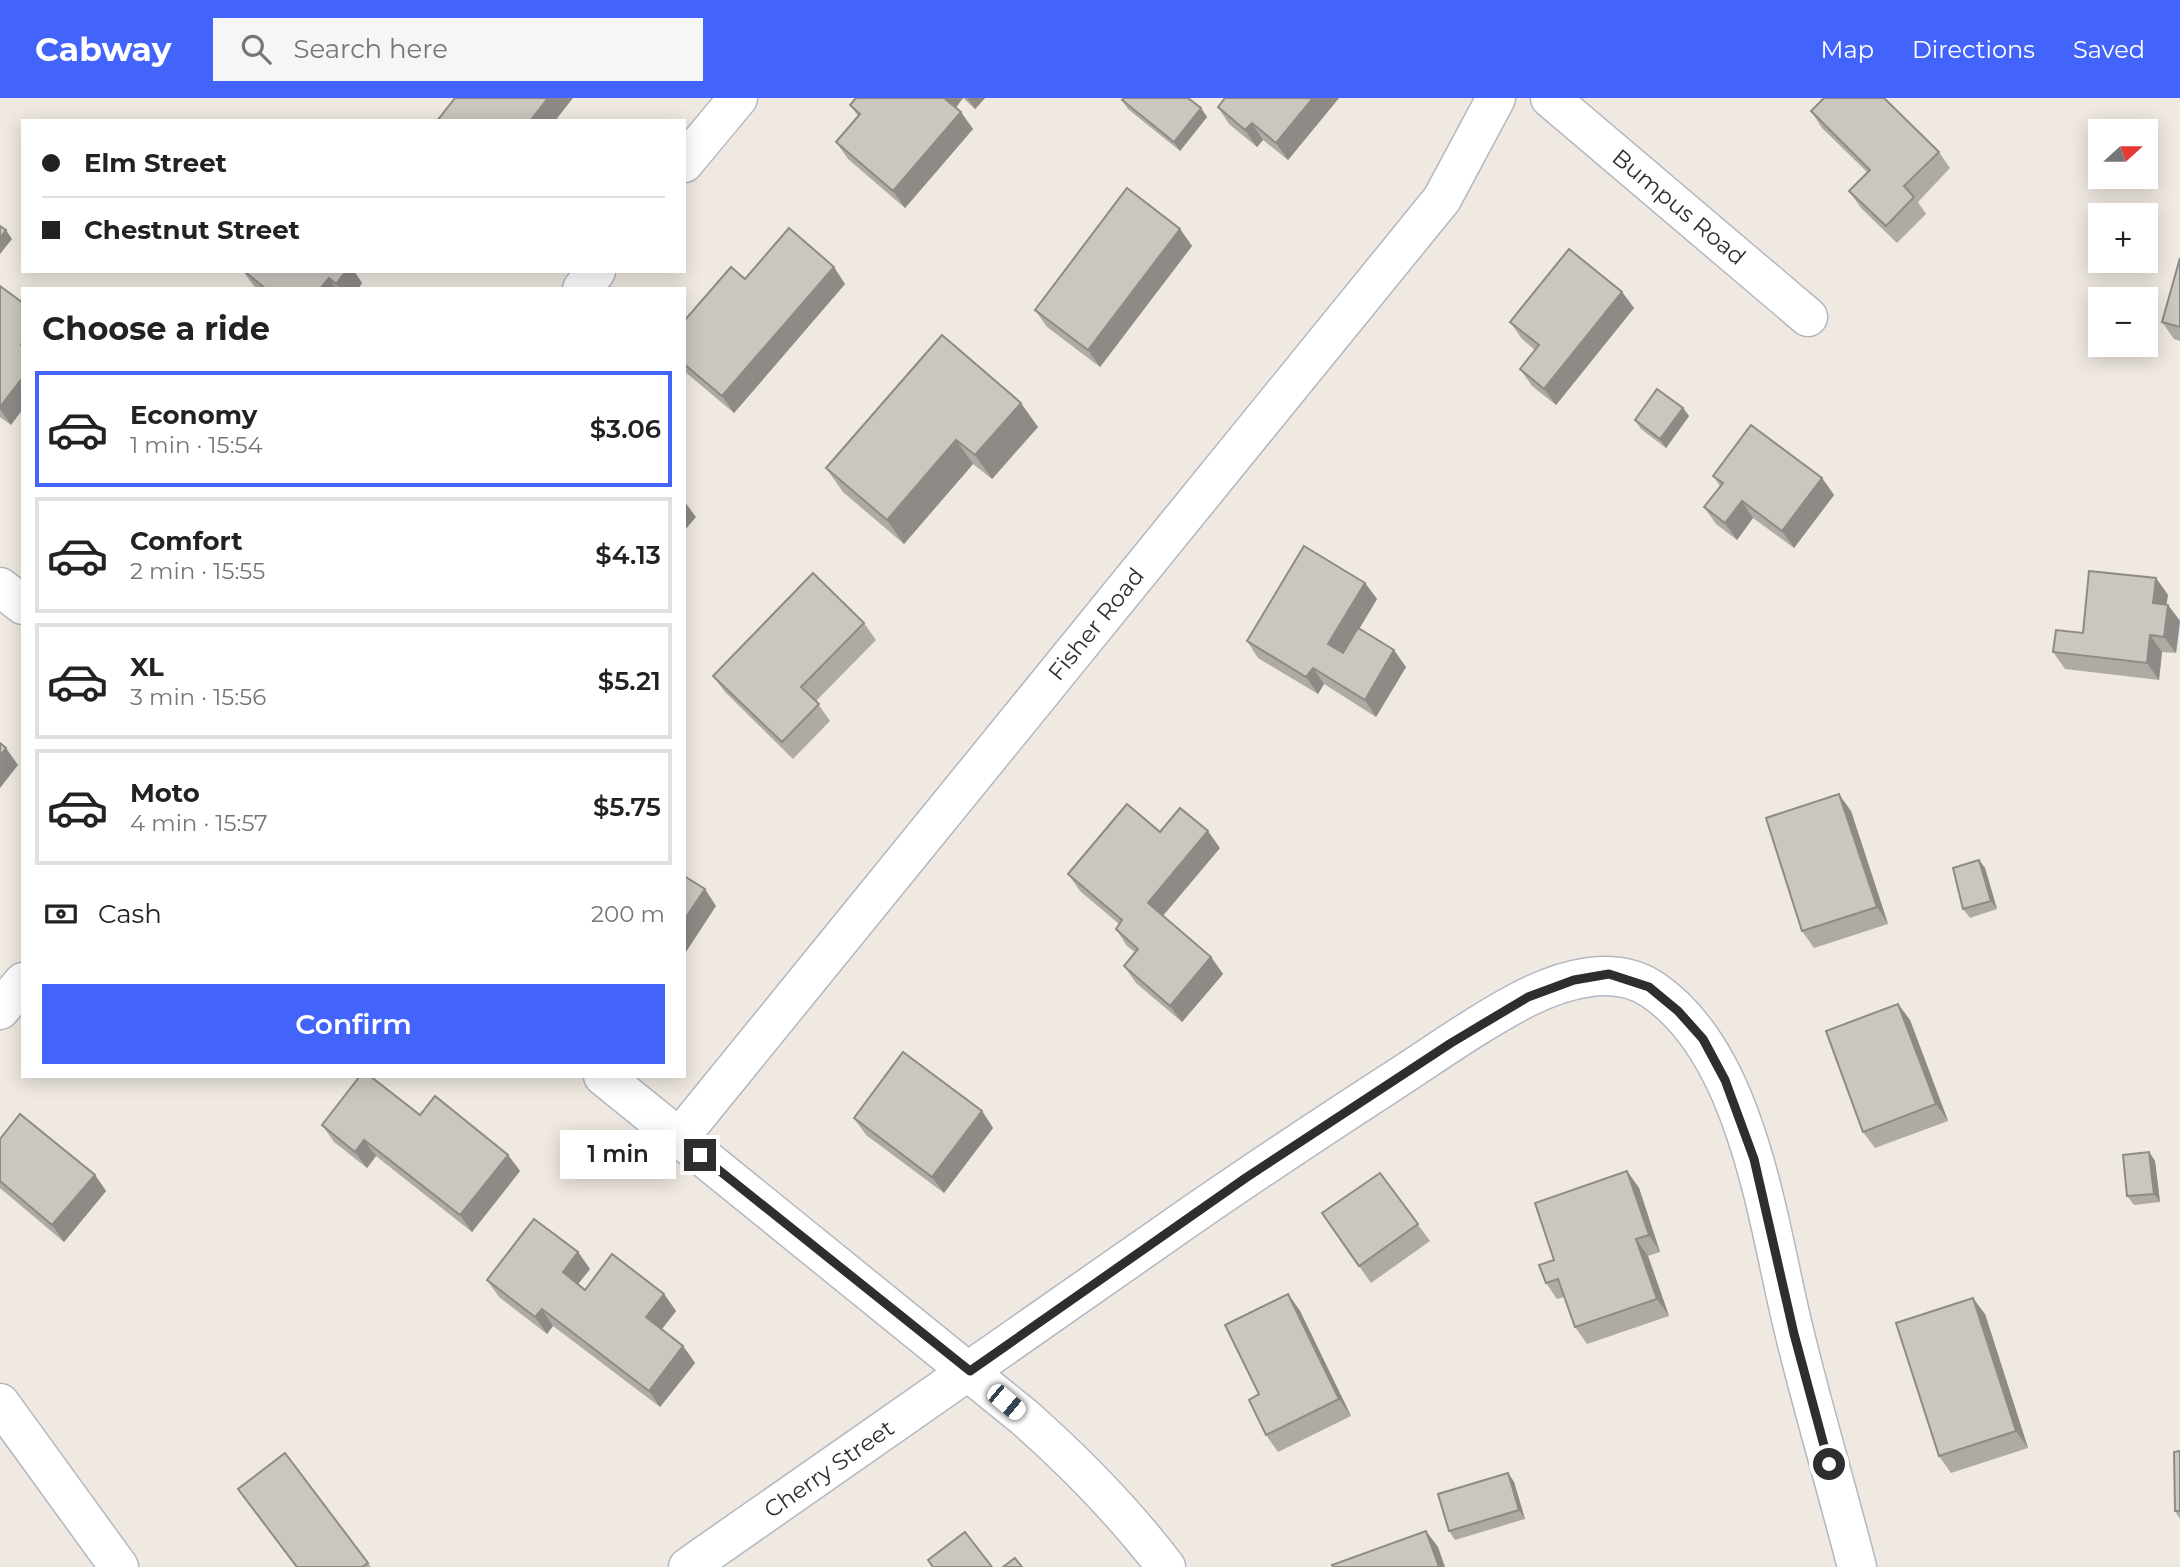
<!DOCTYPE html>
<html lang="en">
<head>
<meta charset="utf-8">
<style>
	:root { --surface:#fff; --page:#f6f6f6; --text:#222; --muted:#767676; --line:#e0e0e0; --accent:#4264fb }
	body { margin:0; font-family:Montserrat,sans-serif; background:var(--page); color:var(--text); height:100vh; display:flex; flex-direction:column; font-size:26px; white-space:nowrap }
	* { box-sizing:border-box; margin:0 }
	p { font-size:23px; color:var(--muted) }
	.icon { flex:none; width:38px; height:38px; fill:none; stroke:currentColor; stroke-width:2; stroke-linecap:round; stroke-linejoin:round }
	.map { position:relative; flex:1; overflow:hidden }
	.panel { position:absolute; left:21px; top:189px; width:665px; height:791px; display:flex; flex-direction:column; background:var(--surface); border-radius:0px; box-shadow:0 4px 18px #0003 }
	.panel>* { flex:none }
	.top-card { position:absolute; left:21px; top:21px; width:665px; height:154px; border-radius:0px; box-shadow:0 4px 18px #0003; display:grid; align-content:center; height:154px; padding:0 21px; background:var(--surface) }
	.needle { width:46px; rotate:69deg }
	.tools { position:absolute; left:2088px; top:21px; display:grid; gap:14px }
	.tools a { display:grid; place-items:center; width:70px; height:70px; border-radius:0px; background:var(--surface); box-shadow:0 4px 18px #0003; font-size:35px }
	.end { position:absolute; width:32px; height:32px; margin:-16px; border:9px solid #2e2e2e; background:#fff; box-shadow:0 0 0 4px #fff }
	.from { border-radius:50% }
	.bubble { position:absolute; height:49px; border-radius:0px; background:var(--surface); box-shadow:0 4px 18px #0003; font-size:23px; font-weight:600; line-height:49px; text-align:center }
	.car { position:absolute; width:21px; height:42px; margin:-21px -10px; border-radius:9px; box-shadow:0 0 5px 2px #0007; background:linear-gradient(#fff 24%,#345 0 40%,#fff 0 76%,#345 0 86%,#fff 0) }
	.top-card b { display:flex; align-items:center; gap:24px; height:66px; font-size:26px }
	.top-card b+b { border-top:2px solid var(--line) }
	.top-card i { width:18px; height:18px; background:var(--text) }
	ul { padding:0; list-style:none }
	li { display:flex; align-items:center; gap:21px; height:116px; margin:0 14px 10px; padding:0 7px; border:4px solid var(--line); border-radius:0px }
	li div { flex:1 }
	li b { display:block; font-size:26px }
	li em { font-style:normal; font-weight:600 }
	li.selected { border-color:var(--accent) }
	li>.icon { width:63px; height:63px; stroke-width:1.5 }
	h2 { padding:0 21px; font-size:32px; line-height:84px }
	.pay { display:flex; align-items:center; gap:18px; height:77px; padding:0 21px; font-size:26px }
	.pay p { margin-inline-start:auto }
	.button { display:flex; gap:14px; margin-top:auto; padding:14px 21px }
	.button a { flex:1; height:80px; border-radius:0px; background:var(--accent); color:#fff; font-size:28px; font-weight:600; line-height:80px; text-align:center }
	header { display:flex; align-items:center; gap:42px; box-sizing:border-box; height:98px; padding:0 35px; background:var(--accent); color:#fff }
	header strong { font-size:33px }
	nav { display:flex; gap:38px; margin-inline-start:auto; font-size:24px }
	.search { width:490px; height:63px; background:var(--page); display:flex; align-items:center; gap:18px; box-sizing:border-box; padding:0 24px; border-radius:0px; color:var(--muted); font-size:26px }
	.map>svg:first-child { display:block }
</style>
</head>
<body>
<header>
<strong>Cabway</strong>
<div class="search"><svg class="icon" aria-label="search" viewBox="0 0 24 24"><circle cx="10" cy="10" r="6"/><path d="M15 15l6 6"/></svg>Search here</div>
<nav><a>Map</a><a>Directions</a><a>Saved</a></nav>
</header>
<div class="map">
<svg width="2180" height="1469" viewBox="0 0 2180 1469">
	<rect width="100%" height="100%" fill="#efe9e1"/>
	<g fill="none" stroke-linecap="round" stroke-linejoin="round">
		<g stroke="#b4b7c1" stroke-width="41">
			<g id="minor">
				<polyline points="1550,0 1808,219"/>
				<polyline points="684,65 738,0"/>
				<polyline points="582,191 596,173"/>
				<polyline points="0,912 23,884"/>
				<polyline points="679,1040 1442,101 1496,0"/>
				<polyline points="0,1305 119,1469"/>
				<path d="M688,1469C848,1356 1009,1245 1169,1133C1242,1082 1316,1033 1390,985C1435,956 1479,924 1526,900C1564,881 1615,866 1653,892C1750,958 1768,1130 1795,1237C1814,1315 1837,1391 1857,1469"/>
			</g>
		</g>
		<g stroke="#b4b7c1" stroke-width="41">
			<g id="tertiary">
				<polyline points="0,489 23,507"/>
				<path d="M603,978L1024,1319C1076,1365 1124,1414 1166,1469"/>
			</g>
		</g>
		<use href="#minor" stroke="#fff" stroke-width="38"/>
		<use href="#tertiary" stroke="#fff" stroke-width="38"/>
	</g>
	<g fill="#afaba4">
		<polygon points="856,0 985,0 975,11 963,0 956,10 973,31 905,110 848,61 836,44 858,18 850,7"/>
		<polygon points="1225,0 1339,0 1288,62 1263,42 1257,49 1229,26 1218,9"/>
		<polygon points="1122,2 1201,10 1207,19 1180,53 1128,11"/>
		<polygon points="1811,13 1939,54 1950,70 1918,104 1926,116 1897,145 1861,110 1849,93 1868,75 1822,30"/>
		<polygon points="1180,131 1192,148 1100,269 1047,229 1035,212"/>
		<polygon points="2180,160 2180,243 2174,241 2162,224"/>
		<polygon points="243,173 354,173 362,185 358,191 257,191 253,187"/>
		<polygon points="745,181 845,186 734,315 684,273 684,223"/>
		<polygon points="0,188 11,327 0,319"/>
		<polygon points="1622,194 1634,210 1556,307 1532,288 1520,271 1535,252 1522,241 1510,224"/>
		<polygon points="942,237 1038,329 992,381 973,366 904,446 843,394 826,370"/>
		<polygon points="1683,310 1689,318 1666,350 1641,331 1635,322"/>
		<polygon points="1713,378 1822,380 1834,397 1794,450 1753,420 1737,442 1716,426 1704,409 1720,388"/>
		<polygon points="2156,480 2168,497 2166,506 2168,507 2180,523 2176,555 2162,554 2159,582 2065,571 2053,554 2083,535"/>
		<polygon points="1365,485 1377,501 1359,531 1406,569 1376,619 1324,586 1318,596 1258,560 1247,543"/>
		<polygon points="864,525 876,542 816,603 830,623 793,661 725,594 713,578"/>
		<polygon points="1851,713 1888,826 1814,850 1802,833"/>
		<polygon points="1160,734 1220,750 1163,818 1211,859 1223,876 1182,924 1136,885 1124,868 1135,854 1127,848 1116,831 1119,826 1080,793 1068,776"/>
		<polygon points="1979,762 1985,770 1997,811 1970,820 1963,811"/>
		<polygon points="1898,906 1910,922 1948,1023 1875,1050 1863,1034"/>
		<polygon points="982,1013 993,1030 944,1095 866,1037 854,1020"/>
		<polygon points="420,1017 508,1057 520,1073 472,1134 376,1058 367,1070 334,1044 322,1027"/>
		<polygon points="0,1041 95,1077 106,1093 64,1144 0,1090"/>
		<polygon points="2149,1054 2155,1063 2160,1104 2134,1107 2127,1098"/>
		<polygon points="1627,1073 1639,1090 1660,1154 1648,1158 1669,1218 1587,1246 1575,1229 1564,1199 1557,1201 1546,1185 1554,1162"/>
		<polygon points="1380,1075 1430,1143 1371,1185 1322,1115"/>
		<polygon points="578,1154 590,1171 578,1186 585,1192 664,1196 676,1213 662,1231 683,1248 695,1265 660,1309 553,1228 547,1236 499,1199 487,1182"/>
		<polygon points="1288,1196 1300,1213 1351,1318 1278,1354 1266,1337 1259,1296"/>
		<polygon points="1985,1216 2028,1350 1951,1375 1939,1358"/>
		<polygon points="2180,1353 2180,1421 2175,1413"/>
		<polygon points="285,1355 371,1469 296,1469 250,1407 238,1391"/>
		<polygon points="1508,1375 1514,1384 1525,1421 1455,1442 1449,1433"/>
	</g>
	<g fill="#8e8b86">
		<polygon points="548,0 573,0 555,23 530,23"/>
		<polygon points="943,0 963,0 952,14"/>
		<polygon points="967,0 985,0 975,11"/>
		<polygon points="1313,0 1339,0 1288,62 1276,45"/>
		<polygon points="1201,10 1207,19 1180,53 1174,44"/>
		<polygon points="961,14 973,31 905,110 893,93"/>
		<polygon points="1252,25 1263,42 1257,49 1245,32"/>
		<polygon points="1180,131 1192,148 1100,269 1088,252"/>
		<polygon points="6,132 12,141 0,156 0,140"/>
		<polygon points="834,169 845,186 734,315 722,298"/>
		<polygon points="346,173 354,173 362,185 358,191 340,191 336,186"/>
		<polygon points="329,180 336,191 320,191"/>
		<polygon points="1622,194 1634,210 1556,307 1544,291"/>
		<polygon points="23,279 23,311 11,327 0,311 0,309"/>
		<polygon points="1021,305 1038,329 992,381 975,357"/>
		<polygon points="1683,310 1689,318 1666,350 1660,341"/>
		<polygon points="956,342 973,366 904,446 887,422"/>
		<polygon points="1822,380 1834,397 1794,450 1782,433"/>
		<polygon points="684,403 696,419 684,433"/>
		<polygon points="1742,403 1753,420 1737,442 1725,425"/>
		<polygon points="2156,480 2168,497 2164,522 2153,505"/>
		<polygon points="1365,485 1377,501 1340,563 1328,546"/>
		<polygon points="2168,507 2180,523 2176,555 2164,539"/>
		<polygon points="2150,537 2162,554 2159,582 2147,565"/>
		<polygon points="1394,552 1406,569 1376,619 1365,602"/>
		<polygon points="1313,570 1324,586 1318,596 1306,579"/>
		<polygon points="6,650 18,667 0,690 0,658"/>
		<polygon points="1839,696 1851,713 1888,826 1877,809"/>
		<polygon points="1208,733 1220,750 1159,822 1148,805"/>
		<polygon points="1979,762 1985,770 1997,811 1991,803"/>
		<polygon points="705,791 716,808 684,857 684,822"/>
		<polygon points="1211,859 1223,876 1182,924 1170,908"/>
		<polygon points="1898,906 1910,922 1948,1023 1936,1006"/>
		<polygon points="982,1013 993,1030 944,1095 932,1079"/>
		<polygon points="364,1042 376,1058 367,1070 355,1054"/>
		<polygon points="2149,1054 2155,1063 2160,1104 2154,1096"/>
		<polygon points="508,1057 520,1073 472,1134 460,1117"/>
		<polygon points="1627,1073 1639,1090 1660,1154 1649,1137"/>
		<polygon points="95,1077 106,1093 64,1144 52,1127"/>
		<polygon points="1636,1141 1648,1158 1669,1218 1657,1201"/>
		<polygon points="578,1154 590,1171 574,1191 563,1174"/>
		<polygon points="664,1196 676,1213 658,1236 646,1219"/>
		<polygon points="1288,1196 1300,1213 1351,1318 1339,1301"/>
		<polygon points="1973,1200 1985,1216 2028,1350 2016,1333"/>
		<polygon points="542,1211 553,1228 547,1236 535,1219"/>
		<polygon points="683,1248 695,1265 660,1309 649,1293"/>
		<polygon points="1508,1375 1514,1384 1525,1421 1519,1412"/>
		<polygon points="1426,1433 1438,1449 1445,1469 1439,1469"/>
	</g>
	<g fill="#cbc7bf" stroke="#8e8b86" stroke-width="2">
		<polygon points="455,0 548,0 530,23 437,23"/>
		<polygon points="856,0 944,0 961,14 893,93 836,44 860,16 850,7"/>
		<polygon points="1124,0 1188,0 1201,10 1174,44 1122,2"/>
		<polygon points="1225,0 1313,0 1276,45 1252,25 1245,32 1218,9"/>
		<polygon points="1824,0 1884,0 1939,54 1904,88 1914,99 1886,128 1849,93 1870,72 1811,13"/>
		<polygon points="1127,90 1180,131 1088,252 1035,212"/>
		<polygon points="0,128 6,132 0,140"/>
		<polygon points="789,130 834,169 722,298 684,266 684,223 731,169 745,181"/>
		<polygon points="1569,151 1622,194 1544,291 1520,271 1539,247 1510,224"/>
		<polygon points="2180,160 2180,229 2162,224"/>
		<polygon points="244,173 346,173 336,186 329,180 320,191 266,191"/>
		<polygon points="0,188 23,205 23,244 21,247 23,249 23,279 0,309"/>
		<polygon points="942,237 1021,305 975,357 956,342 887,422 826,370"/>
		<polygon points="1657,291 1683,310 1660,341 1635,322"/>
		<polygon points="1751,327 1822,380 1782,433 1742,403 1725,425 1704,409 1723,385 1713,378"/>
		<polygon points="1304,448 1365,485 1328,546 1343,555 1358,530 1394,552 1365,602 1313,570 1306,579 1247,543"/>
		<polygon points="2089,473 2156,480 2153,505 2168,507 2164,539 2150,537 2147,565 2053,554 2056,532 2083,535"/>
		<polygon points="813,475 864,525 801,589 819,606 782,644 713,578"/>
		<polygon points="0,645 6,650 0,658"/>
		<polygon points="1839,696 1877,809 1802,833 1766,720"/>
		<polygon points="1127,706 1160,734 1180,710 1208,733 1148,805 1211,859 1170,908 1124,868 1138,851 1116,831 1122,822 1068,776"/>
		<polygon points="1979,762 1991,803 1963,811 1953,770"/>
		<polygon points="684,778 705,791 684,822"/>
		<polygon points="1898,906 1936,1006 1863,1034 1826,933"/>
		<polygon points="903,954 982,1013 932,1079 854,1020"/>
		<polygon points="360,978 370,978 420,1017 435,998 508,1057 460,1117 364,1042 355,1054 322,1027"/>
		<polygon points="20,1016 95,1077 52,1127 0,1083 0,1041"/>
		<polygon points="2149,1054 2154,1096 2127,1098 2123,1057"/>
		<polygon points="1627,1073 1649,1137 1636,1141 1657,1201 1575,1229 1558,1181 1546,1185 1539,1167 1554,1162 1535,1105"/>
		<polygon points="1380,1075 1418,1126 1359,1168 1322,1115"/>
		<polygon points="534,1121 578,1154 563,1174 585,1192 612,1156 664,1196 646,1219 683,1248 649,1293 542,1211 535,1219 487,1182"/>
		<polygon points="1288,1196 1339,1301 1266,1337 1249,1302 1259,1296 1225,1227"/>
		<polygon points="1973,1200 2016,1333 1939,1358 1896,1225"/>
		<polygon points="2180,1353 2180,1413 2175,1413 2174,1354"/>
		<polygon points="285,1355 368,1465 362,1469 297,1469 238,1391"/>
		<polygon points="1508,1375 1519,1412 1449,1433 1438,1396"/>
		<polygon points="1426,1433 1439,1469 1333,1469 1332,1467"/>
		<polygon points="965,1434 992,1469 933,1469 928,1462"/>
		<polygon points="1015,1460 1022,1469 1003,1469"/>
	</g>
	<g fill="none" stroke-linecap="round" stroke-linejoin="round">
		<polyline stroke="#2e2e2e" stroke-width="9" points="700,1057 970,1273 1247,1079 1451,945 1528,899 1574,882 1609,876 1649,889 1678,913 1703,941 1725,982 1754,1061 1794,1236 1829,1366"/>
	</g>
	<g text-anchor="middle" stroke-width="7" stroke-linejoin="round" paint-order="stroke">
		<g font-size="23" fill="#2e2e2e" stroke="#fff">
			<text transform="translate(1679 109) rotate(40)" y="8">Bumpus Road</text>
			<text transform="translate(1096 526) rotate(-51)" y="8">Fisher Road</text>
			<text transform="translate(829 1371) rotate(-35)" y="8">Cherry Street</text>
		</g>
	</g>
</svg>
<div class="tools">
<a><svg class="needle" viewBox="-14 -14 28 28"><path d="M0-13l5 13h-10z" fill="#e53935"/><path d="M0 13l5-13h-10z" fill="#767676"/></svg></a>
<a>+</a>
<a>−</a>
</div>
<i class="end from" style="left:1829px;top:1366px"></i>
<i class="end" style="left:700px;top:1057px"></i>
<div class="bubble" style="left:560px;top:1032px;width:116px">1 min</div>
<i class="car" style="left:1006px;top:1304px;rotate:130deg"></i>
<div class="top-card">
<b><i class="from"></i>Elm Street</b>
<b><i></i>Chestnut Street</b>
</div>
<section class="panel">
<h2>Choose a ride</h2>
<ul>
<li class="selected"><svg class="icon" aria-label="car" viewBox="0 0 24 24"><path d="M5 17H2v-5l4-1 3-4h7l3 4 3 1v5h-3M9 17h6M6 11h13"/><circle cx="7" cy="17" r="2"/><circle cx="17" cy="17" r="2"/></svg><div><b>Economy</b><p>1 min · 15:54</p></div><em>$3.06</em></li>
<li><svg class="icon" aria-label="car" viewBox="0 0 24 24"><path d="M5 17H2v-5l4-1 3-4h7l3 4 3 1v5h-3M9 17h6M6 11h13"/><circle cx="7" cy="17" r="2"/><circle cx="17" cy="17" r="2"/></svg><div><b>Comfort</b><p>2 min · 15:55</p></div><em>$4.13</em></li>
<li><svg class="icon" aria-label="car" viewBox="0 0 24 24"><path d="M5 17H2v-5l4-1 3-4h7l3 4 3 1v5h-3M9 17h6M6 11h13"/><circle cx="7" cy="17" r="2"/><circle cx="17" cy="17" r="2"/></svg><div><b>XL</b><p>3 min · 15:56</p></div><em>$5.21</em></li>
<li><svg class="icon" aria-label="car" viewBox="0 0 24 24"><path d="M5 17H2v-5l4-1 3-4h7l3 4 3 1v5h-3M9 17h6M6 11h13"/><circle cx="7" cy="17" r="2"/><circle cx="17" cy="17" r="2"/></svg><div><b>Moto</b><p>4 min · 15:57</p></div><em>$5.75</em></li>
</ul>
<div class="pay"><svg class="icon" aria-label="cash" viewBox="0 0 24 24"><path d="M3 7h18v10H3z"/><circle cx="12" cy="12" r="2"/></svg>Cash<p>200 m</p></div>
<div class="button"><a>Confirm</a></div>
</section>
</div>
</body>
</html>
